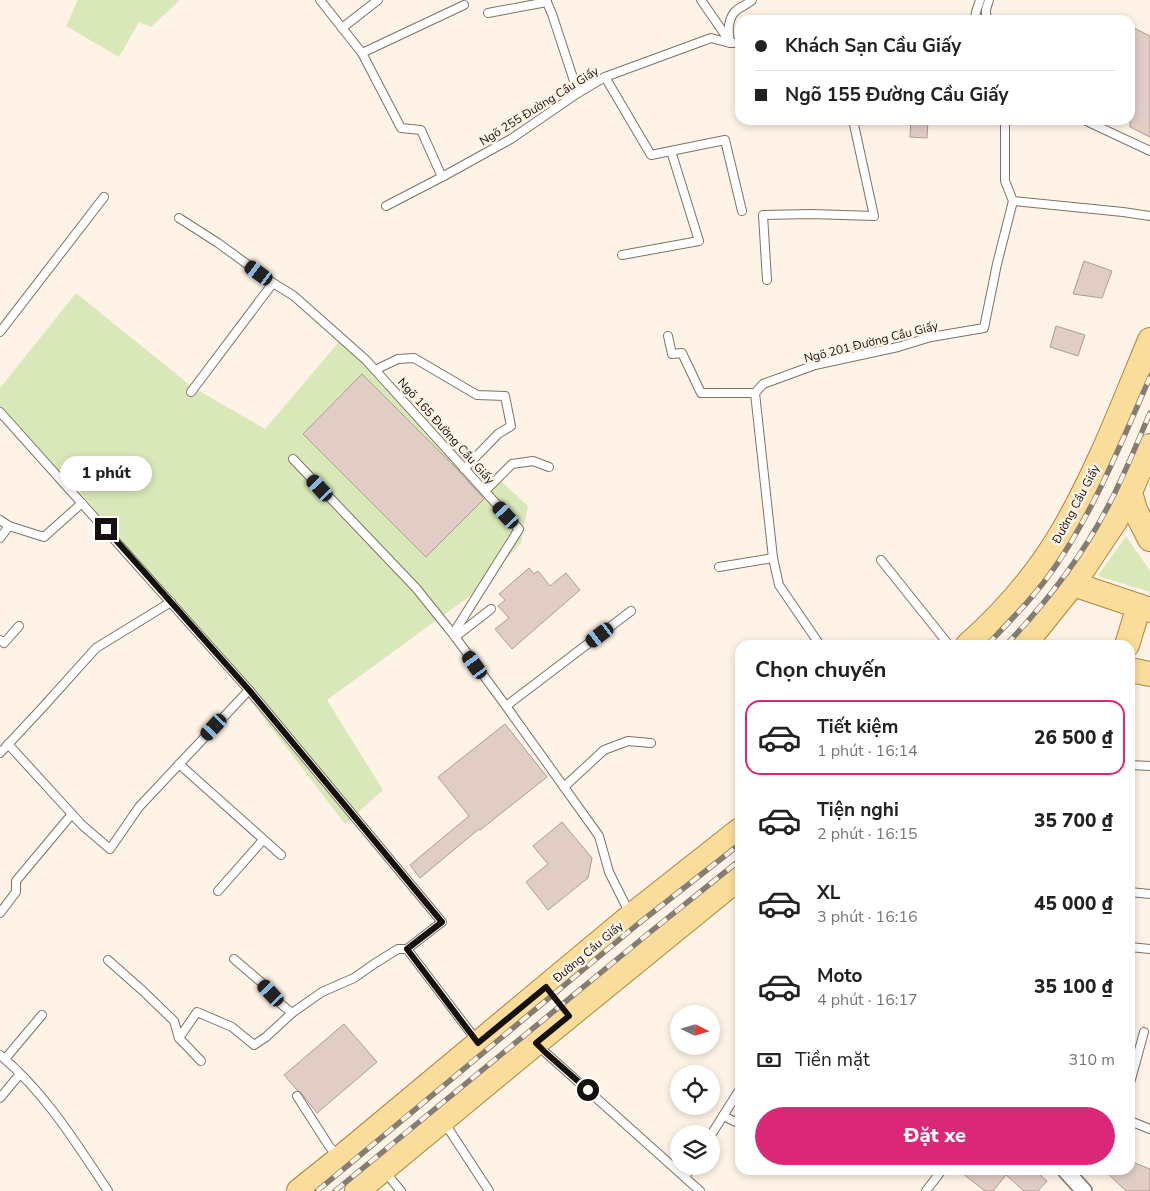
<!DOCTYPE html>
<html lang="vi">
<head>
<meta charset="utf-8">
<style>
	:root { --surface:#fff; --page:#f6f6f6; --text:#222; --muted:#767676; --line:#e0e0e0; --accent:#db2777 }
	body { margin:0; font-family:"Nunito Sans",sans-serif; background:var(--page); color:var(--text); height:100vh; display:flex; flex-direction:column; font-size:19px; white-space:nowrap }
	* { box-sizing:border-box; margin:0 }
	p { font-size:16px; color:var(--muted) }
	.icon { flex:none; width:28px; height:28px; fill:none; stroke:currentColor; stroke-width:2; stroke-linecap:round; stroke-linejoin:round }
	.map { position:relative; flex:1; overflow:hidden }
	.panel { position:absolute; left:735px; top:640px; width:400px; height:535px; display:flex; flex-direction:column; background:var(--surface); border-radius:15px; box-shadow:0 2px 8px #0003 }
	.panel>* { flex:none }
	.top-card { position:absolute; left:735px; top:15px; width:400px; height:110px; border-radius:15px; box-shadow:0 2px 8px #0003; display:grid; align-content:center; height:110px; padding:0 20px; background:var(--surface) }
	.needle { width:32px; rotate:95deg }
	.buttons { position:absolute; left:670px; top:1005px; display:grid; gap:10px }
	.buttons a { display:grid; place-items:center; width:50px; height:50px; border-radius:50%; background:var(--surface); box-shadow:0 2px 8px #0003; font-size:25px }
	.end { position:absolute; width:22px; height:22px; margin:-11px; border:6px solid #16110c; background:#fff; box-shadow:0 0 0 2px #fff }
	.from { border-radius:50% }
	.bubble { position:absolute; height:35px; border-radius:18px; background:var(--surface); box-shadow:0 2px 8px #0003; font-size:16px; font-weight:800; line-height:35px; text-align:center }
	.car { position:absolute; width:15px; height:30px; margin:-15px -8px; border-radius:6px; box-shadow:0 0 4px 1px #0007; background:linear-gradient(#222 24%,#8ab4d8 0 40%,#222 0 76%,#8ab4d8 0 86%,#222 0) }
	.top-card b { display:flex; align-items:center; gap:18px; height:48px; font-size:19px }
	.top-card b+b { border-top:1px solid var(--line) }
	.top-card i { width:12px; height:12px; background:var(--text) }
	ul { padding:0; list-style:none }
	li { display:flex; align-items:center; gap:15px; height:75px; margin:0 10px 8px; padding:0 10px; border:2px solid transparent; border-radius:15px }
	li div { flex:1 }
	li b { display:block; font-size:19px }
	li em { font-style:normal; font-weight:800 }
	li.on { border-color:var(--accent) }
	li>.icon { width:45px; height:45px; stroke-width:1.5 }
	h2 { padding:0 20px; font-size:22px; line-height:60px }
	.pay { display:flex; align-items:center; gap:12px; height:55px; padding:0 20px; font-size:19px }
	.pay p { margin-inline-start:auto }
	.cta { display:flex; gap:10px; margin-top:auto; padding:10px 20px }
	.cta a { flex:1; height:58px; border-radius:30px; background:var(--accent); color:#fff; font-size:20px; font-weight:800; line-height:58px; text-align:center }
	.map>svg:first-child { display:block }
</style>
</head>
<body>
<div class="map">
<svg width="1150" height="1191" viewBox="0 0 1150 1191">
	<rect width="100%" height="100%" fill="#fef3e6"/>
	<g fill="#d9e8b8">
		<polygon points="78,0 180,0 151,27 139,22 119,57 66,26"/>
		<polygon points="76,293 191,386 265,429 343,337 528,506 521,543 478,590 327,700 383,790 345,824 246,695 77,488 0,414 0,388"/>
		<polygon points="1126,536 1150,571 1150,592 1098,576"/>
	</g>
	<g fill="#e2ccc6" stroke="#b09b94">
		<polygon points="1130,26 1150,36 1150,137 1130,127"/>
		<polygon points="911,120 928,120 927,138 910,137"/>
		<polygon points="1084,261 1112,271 1102,298 1073,294"/>
		<polygon points="1056,326 1085,335 1078,356 1050,347"/>
		<polygon points="362,374 456,468 484,499 426,557 303,434"/>
		<polygon points="529,568 534,574 538,571 550,586 566,573 580,590 512,649 495,629 509,618 498,606 505,600 499,594"/>
		<polygon points="505,724 547,777 480,830 479,829 420,878 410,865 469,816 438,777"/>
		<polygon points="562,822 592,858 588,878 548,910 526,882 548,864 533,846"/>
		<polygon points="344,1024 377,1062 317,1113 301,1093 297,1090 284,1075"/>
		<polygon points="1130,1161 1150,1169 1150,1191 1126,1191 1104,1170 1130,1170"/>
		<polygon points="958,1170 1034,1170 1047,1181 1038,1191 1024,1191 1006,1175 993,1191 985,1191"/>
	</g>
	<g fill="none" stroke-linecap="round" stroke-linejoin="round">
		<g stroke="#7f7264" stroke-width="10">
			<g id="lane">
				<polyline points="320,0 362,53 401,128 421,130 442,177"/>
				<polyline points="546,0 552,14 578,93"/>
				<polyline points="701,0 728,39"/>
				<polyline points="488,13 547,2"/>
				<polyline points="975,20 976,12 980,0"/>
				<path d="M989,20C983,13 987,7 989,0"/>
				<polyline points="342,28 378,0"/>
				<path d="M730,43C728,31 727,17 738,9C743,6 748,4 752,0"/>
				<polyline points="362,53 464,5"/>
				<polyline points="605,77 651,155 725,140 742,211"/>
				<polyline points="1005,120 1005,181 1013,201"/>
				<polyline points="1084,120 1150,151"/>
				<polyline points="1013,201 1123,212 1150,216"/>
				<polyline points="386,206 442,177 511,139 578,93 605,77 711,38 730,43 740,43"/>
				<polyline points="179,218 218,243 273,283 294,296 366,360 519,529 453,634"/>
				<polyline points="622,255 699,241 671,151"/>
				<polyline points="767,280 763,215 811,214 874,216 853,120"/>
				<polyline points="0,332 104,197"/>
				<polyline points="668,336 672,354 682,353 701,393 755,393"/>
				<polyline points="375,370 398,359 414,358 477,395 505,396 511,426 498,434 464,469"/>
				<polyline points="191,392 273,283"/>
				<polyline points="0,412 249,690 442,922 407,949 477,1041"/>
				<polyline points="293,459 416,588 453,634 506,706 599,836 609,872 630,914"/>
				<polyline points="485,491 512,464 533,461 549,467"/>
				<polyline points="0,520 9,526 44,537 82,503"/>
				<polyline points="0,538 9,526"/>
				<polyline points="881,560 949,645"/>
				<polyline points="719,567 773,558"/>
				<polyline points="455,637 491,609"/>
				<polyline points="0,640 4,643 19,626"/>
				<polyline points="820,645 779,585 773,558 755,393 763,384 815,365 898,347 931,337 984,328 997,264 1013,201"/>
				<polyline points="506,706 631,611"/>
				<polyline points="8,744 82,825 110,849 139,807 249,690"/>
				<polyline points="0,753 43,707 96,648 171,602"/>
				<polyline points="179,764 281,855"/>
				<polyline points="1130,765 1150,766"/>
				<polyline points="564,787 604,750 628,741 651,743"/>
				<polyline points="218,891 263,840"/>
				<polyline points="1130,892 1150,894"/>
				<polyline points="0,913 16,892 16,881 72,814"/>
				<polyline points="1130,947 1150,949"/>
				<polyline points="234,959 261,982 281,1004 292,1013"/>
				<polyline points="108,960 143,991 174,1021 179,1038 197,1012 232,1027 254,1045 266,1037 292,1013 322,992 354,978 374,964 398,949 407,949"/>
				<polyline points="179,1038 201,1061"/>
				<polyline points="538,1044 546,1053 700,1191"/>
				<path d="M0,1055C45,1092 76,1143 108,1191"/>
				<polyline points="5,1059 42,1015"/>
				<polyline points="1130,1083 1144,1032"/>
				<polyline points="297,1096 329,1146 338,1156"/>
				<polyline points="0,1098 20,1074"/>
				<polyline points="723,1116 740,1124"/>
				<polyline points="1130,1121 1150,1129"/>
				<polyline points="444,1122 489,1191"/>
				<polyline points="711,1135 740,1089"/>
				<polyline points="385,1172 401,1191"/>
				<polyline points="685,1177 692,1166"/>
				<polyline points="926,1191 942,1170"/>
			</g>
		</g>
		<g stroke="#7f7264" stroke-width="18">
			<polyline id="street" points="1065,1170 1084,1191"/>
		</g>
		<g stroke="#a8873d" stroke-width="26">
			<g id="primary">
				<polyline points="1130,492 1135,510 1150,539"/>
				<polyline points="1073,584 1150,610"/>
				<path d="M968,645C1005,612 1038,574 1063,531C1098,471 1123,405 1150,340"/>
				<polyline points="1024,645 1073,584 1115,521 1130,492 1150,446"/>
				<polyline points="1127,645 1139,606"/>
				<polyline points="1130,670 1150,674"/>
				<polyline points="299,1191 344,1155 631,916 740,830"/>
				<polyline points="357,1191 536,1043 740,877"/>
			</g>
		</g>
		<use href="#lane" stroke="#fff" stroke-width="8"/>
		<use href="#street" stroke="#fff" stroke-width="15"/>
		<use href="#primary" stroke="#fadd9a" stroke-width="24"/>
		<g stroke="#857d74" stroke-width="5.5">
			<g id="rail">
				<path d="M987,645C1012,619 1037,594 1057,564C1096,506 1122,441 1150,377"/>
				<path d="M1006,645C1043,606 1081,558 1106,510C1123,479 1136,445 1150,413"/>
				<polyline points="317,1191 638,924 740,844"/>
				<polyline points="335,1191 649,933 740,860"/>
			</g>
		</g>
		<use href="#rail" stroke="#fef3e6" stroke-width="4" stroke-dasharray="11" stroke-linecap="butt"/>
	</g>
	<g fill="none" stroke-linecap="round" stroke-linejoin="round">
		<polyline stroke="#16110c" stroke-width="6" points="106,529 249,690 442,922 407,949 478,1043 546,987 569,1016 536,1043 546,1053 588,1090"/>
	</g>
	<g text-anchor="middle" stroke-width="5" stroke-linejoin="round" paint-order="stroke">
		<g font-size="12" fill="#16110c" stroke="#fef3e6">
			<text transform="translate(539 106) rotate(-32)" y="4">Ngõ 255 Đường Cầu Giấy</text>
			<text transform="translate(871 342) rotate(-14)" y="4">Ngõ 201 Đường Cầu Giấy</text>
			<text transform="translate(446 431) rotate(48)" y="4">Ngõ 165 Đường Cầu Giấy</text>
			<text transform="translate(1076 504) rotate(-62)" y="4">Đường Cầu Giấy</text>
			<text transform="translate(588 952) rotate(-40)" y="4">Đường Cầu Giấy</text>
		</g>
	</g>
</svg>
<div class="buttons">
<a><svg class="needle" viewBox="-14 -14 28 28"><path d="M0-13l5 13h-10z" fill="#e53935"/><path d="M0 13l5-13h-10z" fill="#767676"/></svg></a>
<a><svg class="icon" aria-label="locate" viewBox="0 0 24 24"><circle cx="12" cy="12" r="6"/><path d="M12 2v4M12 18v4M2 12h4M18 12h4"/></svg></a>
<a><svg class="icon" aria-label="layers" viewBox="0 0 24 24"><path d="M12 4l9 5-9 5-9-5zM3 14l9 5 9-5"/></svg></a>
</div>
<i class="end from" style="left:588px;top:1090px"></i>
<i class="end" style="left:106px;top:529px"></i>
<div class="bubble" style="left:60px;top:456px;width:92px">1 phút</div>
<i class="car" style="left:259px;top:273px;rotate:306deg"></i>
<i class="car" style="left:320px;top:488px;rotate:317deg"></i>
<i class="car" style="left:506px;top:515px;rotate:318deg"></i>
<i class="car" style="left:600px;top:635px;rotate:233deg"></i>
<i class="car" style="left:475px;top:665px;rotate:324deg"></i>
<i class="car" style="left:214px;top:727px;rotate:223deg"></i>
<i class="car" style="left:271px;top:993px;rotate:317deg"></i>
<div class="top-card">
<b><i class="from"></i>Khách Sạn Cầu Giấy</b>
<b><i></i>Ngõ 155 Đường Cầu Giấy</b>
</div>
<section class="panel">
<h2>Chọn chuyến</h2>
<ul>
<li class="on"><svg class="icon" aria-label="car" viewBox="0 0 24 24"><path d="M5 17H2v-5l4-1 3-4h7l3 4 3 1v5h-3M9 17h6M6 11h13"/><circle cx="7" cy="17" r="2"/><circle cx="17" cy="17" r="2"/></svg><div><b>Tiết kiệm</b><p>1 phút · 16:14</p></div><em>26 500 ₫</em></li>
<li><svg class="icon" aria-label="car" viewBox="0 0 24 24"><path d="M5 17H2v-5l4-1 3-4h7l3 4 3 1v5h-3M9 17h6M6 11h13"/><circle cx="7" cy="17" r="2"/><circle cx="17" cy="17" r="2"/></svg><div><b>Tiện nghi</b><p>2 phút · 16:15</p></div><em>35 700 ₫</em></li>
<li><svg class="icon" aria-label="car" viewBox="0 0 24 24"><path d="M5 17H2v-5l4-1 3-4h7l3 4 3 1v5h-3M9 17h6M6 11h13"/><circle cx="7" cy="17" r="2"/><circle cx="17" cy="17" r="2"/></svg><div><b>XL</b><p>3 phút · 16:16</p></div><em>45 000 ₫</em></li>
<li><svg class="icon" aria-label="car" viewBox="0 0 24 24"><path d="M5 17H2v-5l4-1 3-4h7l3 4 3 1v5h-3M9 17h6M6 11h13"/><circle cx="7" cy="17" r="2"/><circle cx="17" cy="17" r="2"/></svg><div><b>Moto</b><p>4 phút · 16:17</p></div><em>35 100 ₫</em></li>
</ul>
<div class="pay"><svg class="icon" aria-label="cash" viewBox="0 0 24 24"><path d="M3 7h18v10H3z"/><circle cx="12" cy="12" r="2"/></svg>Tiền mặt<p>310 m</p></div>
<div class="cta"><a>Đặt xe</a></div>
</section>
</div>
</body>
</html>
